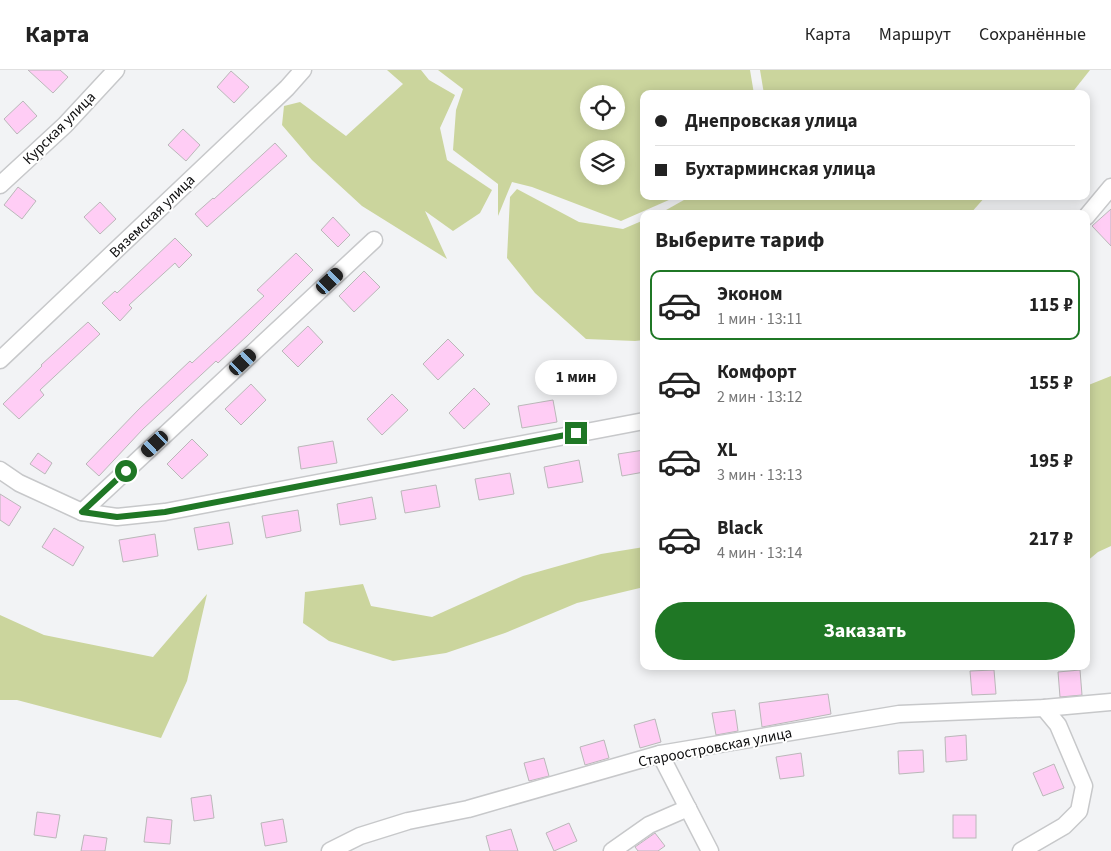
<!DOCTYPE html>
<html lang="ru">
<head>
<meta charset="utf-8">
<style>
	:root { --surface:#fff; --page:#f6f6f6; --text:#222; --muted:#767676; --line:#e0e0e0; --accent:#1f7725 }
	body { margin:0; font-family:"Source Sans 3",sans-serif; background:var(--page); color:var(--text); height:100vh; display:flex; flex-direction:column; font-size:19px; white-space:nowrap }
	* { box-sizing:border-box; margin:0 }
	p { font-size:16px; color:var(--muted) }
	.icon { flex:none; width:28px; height:28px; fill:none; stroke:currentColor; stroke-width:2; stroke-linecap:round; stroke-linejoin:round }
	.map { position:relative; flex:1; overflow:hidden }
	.panel { position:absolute; left:640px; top:140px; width:450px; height:460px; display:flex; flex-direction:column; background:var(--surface); border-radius:10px; box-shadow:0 2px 12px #0003 }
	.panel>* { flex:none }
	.top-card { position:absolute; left:640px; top:20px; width:450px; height:110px; border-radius:10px; box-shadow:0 2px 12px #0003; display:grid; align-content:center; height:110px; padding:0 15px; background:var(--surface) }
	.buttons { position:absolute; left:580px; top:15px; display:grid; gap:10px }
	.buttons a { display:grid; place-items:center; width:45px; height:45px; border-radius:50%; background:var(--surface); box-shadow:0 2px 12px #0003; font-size:25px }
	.end { position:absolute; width:22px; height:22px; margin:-11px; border:6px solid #1f7725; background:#fff; box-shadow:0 0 0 2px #fff }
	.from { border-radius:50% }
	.bubble { position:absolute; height:35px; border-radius:18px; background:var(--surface); box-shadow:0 2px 12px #0003; font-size:16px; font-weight:700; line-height:35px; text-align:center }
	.car { position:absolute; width:15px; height:30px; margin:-15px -8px; border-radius:6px; box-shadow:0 0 4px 1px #0007; background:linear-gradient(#222 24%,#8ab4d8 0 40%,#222 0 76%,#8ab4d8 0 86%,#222 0) }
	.top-card b { display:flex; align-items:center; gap:18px; height:48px; font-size:19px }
	.top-card b+b { border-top:1px solid var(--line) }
	.top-card i { width:12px; height:12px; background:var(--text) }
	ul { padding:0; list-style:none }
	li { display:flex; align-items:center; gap:15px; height:70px; margin:0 10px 8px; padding:0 5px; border:2px solid transparent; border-radius:10px }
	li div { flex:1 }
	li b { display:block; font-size:19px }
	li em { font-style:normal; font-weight:700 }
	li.on { border-color:var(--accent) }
	li>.icon { width:45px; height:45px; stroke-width:1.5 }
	h2 { padding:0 15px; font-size:22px; line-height:60px }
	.action { display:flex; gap:10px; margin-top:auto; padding:10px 15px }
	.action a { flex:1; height:58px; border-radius:30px; background:var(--accent); color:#fff; font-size:20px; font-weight:700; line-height:58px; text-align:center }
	header { display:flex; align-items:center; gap:30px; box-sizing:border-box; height:70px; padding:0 25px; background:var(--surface); border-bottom:1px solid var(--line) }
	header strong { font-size:24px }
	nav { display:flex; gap:28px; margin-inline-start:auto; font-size:18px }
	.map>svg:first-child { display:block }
</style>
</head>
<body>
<header>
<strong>Карта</strong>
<nav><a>Карта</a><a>Маршрут</a><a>Сохранённые</a></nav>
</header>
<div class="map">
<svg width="1111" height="781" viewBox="0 0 1111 781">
	<rect width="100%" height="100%" fill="#f2f3f5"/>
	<g fill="#cbd59d" fill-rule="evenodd">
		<polygon points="387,0 421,0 429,10 455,25 440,58 447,90 492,120 480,143 453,161 425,141 447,189 362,136 312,90 282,55 284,36 300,32 346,66 403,14"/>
		<path d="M438,0H750L754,24H644V126H678L621,151L532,117L512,112L498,146V114L453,80L456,40L463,19ZM589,24H616V51H589ZM589,79H616V106H589Z"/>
		<polygon points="760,0 1090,0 1071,24 764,24"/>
		<polygon points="517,119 579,152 623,159 644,150 644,270 635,271 586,269 535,223 507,188 510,127"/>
		<polygon points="691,126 986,126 970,144 659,144"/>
		<polygon points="1111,306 1111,476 1098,482 1086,492 1086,316"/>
		<polygon points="644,477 644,517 577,533 505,563 446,583 393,591 329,571 303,553 305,522 363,514 371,536 432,547 523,506 601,484"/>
		<polygon points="207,524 187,611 161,668 17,630 0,630 0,545 44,565 153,587"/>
	</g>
	<g fill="#ffcdf5" stroke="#bab8b9">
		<polygon points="28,0 60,0 68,7 53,23"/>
		<polygon points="231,1 249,17 234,33 217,17"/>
		<polygon points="23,31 37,46 17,64 4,49"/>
		<polygon points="183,59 200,75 186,91 168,75"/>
		<polygon points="275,73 287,86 207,157 195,144 213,128 214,129"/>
		<polygon points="18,117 36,131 22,149 4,135"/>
		<polygon points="100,132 116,149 100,164 84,147"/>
		<polygon points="1111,139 1111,176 1092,156"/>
		<polygon points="333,147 350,165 338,177 321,160"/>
		<polygon points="175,168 192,185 179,198 175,193 129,235 132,238 120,251 102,233 115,221 117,223"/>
		<polygon points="296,183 313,200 247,266 218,293 216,291 143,359 99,406 86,394 139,339 190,291 192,293 264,226 257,220"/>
		<polygon points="364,201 380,217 354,242 339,226"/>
		<polygon points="88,252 100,264 40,320 44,325 19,349 3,334 42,296 41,295"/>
		<polygon points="308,256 323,272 298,297 282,281"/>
		<polygon points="448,269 464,285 438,310 423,294"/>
		<polygon points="251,314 266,330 241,355 225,339"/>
		<polygon points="474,318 490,334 464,359 449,343"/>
		<polygon points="392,324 408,340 382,365 367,349"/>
		<polygon points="553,330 557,352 522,358 518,336"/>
		<polygon points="192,369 208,385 182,409 167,394"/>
		<polygon points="333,371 337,393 301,399 298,377"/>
		<polygon points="644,380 644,402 622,406 618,384"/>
		<polygon points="38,383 52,393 45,404 30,394"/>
		<polygon points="579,390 583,412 548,418 544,397"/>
		<polygon points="510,403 514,424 479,430 475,409"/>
		<polygon points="436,415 440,437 405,443 401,421"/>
		<polygon points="0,424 21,437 9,456 0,450"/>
		<polygon points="372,427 376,449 340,455 337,434"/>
		<polygon points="298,440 301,461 266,468 262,446"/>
		<polygon points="229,452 233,474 198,480 194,458"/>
		<polygon points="54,458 84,477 73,496 42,477"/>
		<polygon points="155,464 158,486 123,492 119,470"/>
		<polygon points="994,600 996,624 972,625 970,601"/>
		<polygon points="1080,600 1082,625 1060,627 1058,602"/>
		<polygon points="828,624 831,644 762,657 759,633"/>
		<polygon points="735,640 738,661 716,665 712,643"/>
		<polygon points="655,649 661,672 640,678 634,655"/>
		<polygon points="966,665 967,690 946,692 945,667"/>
		<polygon points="604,670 609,688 585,695 580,677"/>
		<polygon points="923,680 924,702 899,704 898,681"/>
		<polygon points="801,683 804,706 780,709 776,687"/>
		<polygon points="544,688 549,706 529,711 524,693"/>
		<polygon points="1054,694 1064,718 1043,726 1033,703"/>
		<polygon points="211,725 214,748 194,751 191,728"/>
		<polygon points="37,742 60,745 56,768 34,765"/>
		<rect x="953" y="745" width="23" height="23"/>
		<polygon points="147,747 172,750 170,774 144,772"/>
		<polygon points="283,749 287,772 265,776 261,753"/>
		<polygon points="569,753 577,771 554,781 546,763"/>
		<polygon points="511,759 518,781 490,781 486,766"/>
		<polygon points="655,763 665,776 658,781 638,781 635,777"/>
		<polygon points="84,765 107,768 105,781 81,781"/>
	</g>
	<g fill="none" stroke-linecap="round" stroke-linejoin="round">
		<g stroke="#c7c8ca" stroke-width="19">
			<g id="street">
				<polyline points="0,115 65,55 116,0"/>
				<polyline points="1086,147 1111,117"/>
				<polyline points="0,290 287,18 303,0"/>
				<polyline points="0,400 19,413 82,442 117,447 165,442 644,351"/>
				<polyline points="82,442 374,170"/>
				<polyline points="660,684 710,781"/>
				<polyline points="330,781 360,766 408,751 468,739 660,684 899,644 1044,638 1111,632"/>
				<polyline points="612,781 649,755 688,738"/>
				<polyline points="1021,781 1064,756 1079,741 1084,716 1058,655 1044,638"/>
			</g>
		</g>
		<use href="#street" stroke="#fff" stroke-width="16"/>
	</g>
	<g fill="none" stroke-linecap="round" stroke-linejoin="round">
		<polyline stroke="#1f7725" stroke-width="6" points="126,401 82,442 117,447 165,442 576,363"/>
	</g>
	<g text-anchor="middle" stroke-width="4" stroke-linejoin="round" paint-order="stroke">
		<g font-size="15" fill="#0d0d0e" stroke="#fff">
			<text transform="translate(59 58) rotate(-45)" y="5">Курская улица</text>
			<text transform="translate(152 146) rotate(-44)" y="5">Вяземская улица</text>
			<text transform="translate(715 677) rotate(-11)" y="5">Староостровская улица</text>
		</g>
	</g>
</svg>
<div class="buttons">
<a><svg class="icon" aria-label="locate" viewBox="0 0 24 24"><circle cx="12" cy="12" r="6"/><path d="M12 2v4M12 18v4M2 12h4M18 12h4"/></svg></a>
<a><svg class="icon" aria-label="layers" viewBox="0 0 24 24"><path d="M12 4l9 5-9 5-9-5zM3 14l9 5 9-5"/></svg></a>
</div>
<i class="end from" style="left:126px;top:401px"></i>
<i class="end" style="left:576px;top:363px"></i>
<div class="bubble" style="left:535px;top:290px;width:82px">1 мин</div>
<i class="car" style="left:330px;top:211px;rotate:47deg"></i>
<i class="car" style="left:243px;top:292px;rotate:47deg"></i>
<i class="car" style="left:155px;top:374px;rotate:227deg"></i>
<div class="top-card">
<b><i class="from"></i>Днепровская улица</b>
<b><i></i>Бухтарминская улица</b>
</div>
<section class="panel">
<h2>Выберите тариф</h2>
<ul>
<li class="on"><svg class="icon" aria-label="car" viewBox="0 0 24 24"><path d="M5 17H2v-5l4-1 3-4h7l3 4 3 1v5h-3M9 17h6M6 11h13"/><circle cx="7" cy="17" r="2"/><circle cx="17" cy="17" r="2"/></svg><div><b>Эконом</b><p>1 мин · 13:11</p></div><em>115 ₽</em></li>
<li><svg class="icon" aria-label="car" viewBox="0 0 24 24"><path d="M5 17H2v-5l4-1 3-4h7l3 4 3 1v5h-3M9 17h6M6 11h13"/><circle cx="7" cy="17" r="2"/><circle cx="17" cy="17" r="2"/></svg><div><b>Комфорт</b><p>2 мин · 13:12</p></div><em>155 ₽</em></li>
<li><svg class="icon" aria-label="car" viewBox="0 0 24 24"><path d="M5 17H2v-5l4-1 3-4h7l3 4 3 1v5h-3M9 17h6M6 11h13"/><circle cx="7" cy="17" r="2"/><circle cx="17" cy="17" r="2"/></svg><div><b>XL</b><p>3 мин · 13:13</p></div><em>195 ₽</em></li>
<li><svg class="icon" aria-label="car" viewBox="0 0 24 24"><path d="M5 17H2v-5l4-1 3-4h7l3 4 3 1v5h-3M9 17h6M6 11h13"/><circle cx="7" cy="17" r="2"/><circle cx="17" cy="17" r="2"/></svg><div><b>Black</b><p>4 мин · 13:14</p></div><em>217 ₽</em></li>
</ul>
<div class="action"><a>Заказать</a></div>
</section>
</div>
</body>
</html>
